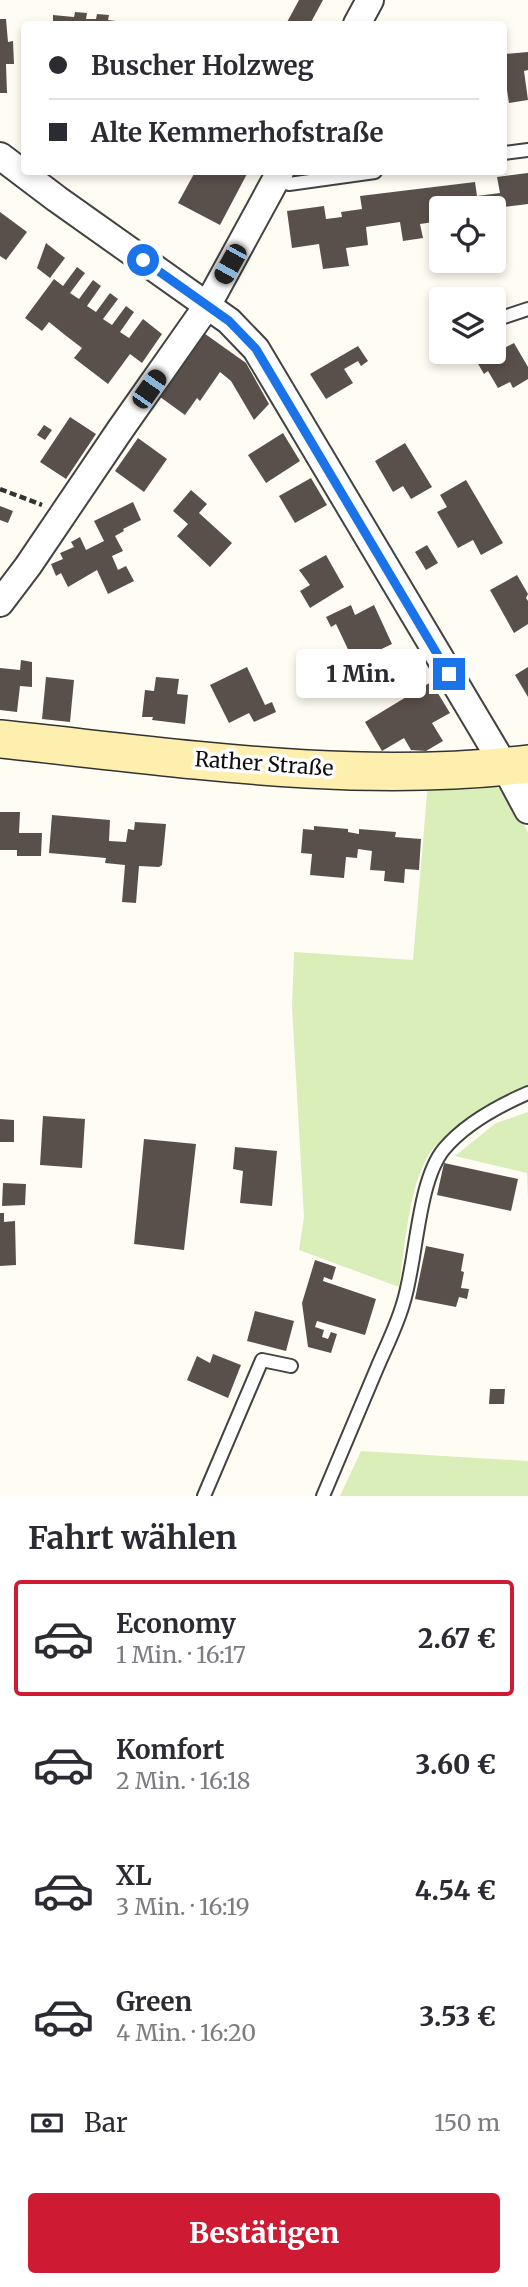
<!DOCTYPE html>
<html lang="de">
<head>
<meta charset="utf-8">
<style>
	:root { --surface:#fff; --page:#f2f2f3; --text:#2b2b33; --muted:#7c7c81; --line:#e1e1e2; --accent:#ce1b33 }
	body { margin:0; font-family:Merriweather,serif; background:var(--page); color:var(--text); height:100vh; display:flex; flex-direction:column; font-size:26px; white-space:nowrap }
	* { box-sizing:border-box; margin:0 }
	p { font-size:23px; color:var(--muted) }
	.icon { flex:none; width:38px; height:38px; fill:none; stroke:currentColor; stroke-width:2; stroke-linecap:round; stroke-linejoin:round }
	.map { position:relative; height:1496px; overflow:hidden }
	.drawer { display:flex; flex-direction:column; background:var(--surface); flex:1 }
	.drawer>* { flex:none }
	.hud { position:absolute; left:21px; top:21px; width:486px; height:154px; border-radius:7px; box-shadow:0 4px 10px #0003; display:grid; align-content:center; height:154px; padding:0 28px; background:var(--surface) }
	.tools { position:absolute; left:429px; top:196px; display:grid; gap:14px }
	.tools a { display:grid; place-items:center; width:77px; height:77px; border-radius:7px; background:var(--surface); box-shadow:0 4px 10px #0003; font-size:35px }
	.end { position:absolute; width:32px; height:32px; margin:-16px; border:9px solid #1a73e8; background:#fff; box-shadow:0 0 0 4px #fff }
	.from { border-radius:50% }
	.bubble { position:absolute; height:49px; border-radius:7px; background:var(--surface); box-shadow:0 4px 10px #0003; font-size:23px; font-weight:800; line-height:49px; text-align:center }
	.car { position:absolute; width:21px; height:42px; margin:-21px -10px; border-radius:9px; box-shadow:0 0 5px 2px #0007; background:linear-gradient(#222 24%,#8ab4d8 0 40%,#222 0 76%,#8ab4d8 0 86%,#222 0) }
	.hud b { display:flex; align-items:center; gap:24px; height:66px; font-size:26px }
	.hud b+b { border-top:2px solid var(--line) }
	.hud i { width:18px; height:18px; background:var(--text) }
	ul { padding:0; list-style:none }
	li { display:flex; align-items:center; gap:21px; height:116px; margin:0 14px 10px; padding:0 14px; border:4px solid transparent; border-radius:7px }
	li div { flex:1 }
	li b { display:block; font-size:26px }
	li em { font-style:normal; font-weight:800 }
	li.selected { border-color:var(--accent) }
	li>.icon { width:63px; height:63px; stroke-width:1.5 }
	h2 { padding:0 28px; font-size:32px; line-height:84px }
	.pay { display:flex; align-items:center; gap:18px; height:77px; padding:0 28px; font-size:26px }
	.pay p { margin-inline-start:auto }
	.action { display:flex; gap:14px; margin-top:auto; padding:14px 28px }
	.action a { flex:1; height:80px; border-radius:7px; background:var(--accent); color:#fff; font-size:28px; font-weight:800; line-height:80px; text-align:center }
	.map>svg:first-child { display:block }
</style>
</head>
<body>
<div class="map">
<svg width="528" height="1496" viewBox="0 0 528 1496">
	<rect width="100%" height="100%" fill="#fffcf3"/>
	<g fill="#d9eeb8">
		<path d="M428,782C457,782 496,774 514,803C520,812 523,823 528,833V1088C498,1105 465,1119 439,1142C409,1169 405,1248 399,1287L299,1250L304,1217L292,1007L294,952L413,960Z"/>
		<polygon points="528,1112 528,1200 527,1173 455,1156 496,1123"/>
		<polygon points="361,1451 528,1461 528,1496 340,1496"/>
	</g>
	<g fill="#5a504b">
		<polygon points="299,0 323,0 310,24 286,24"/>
		<polygon points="75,12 87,13 86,19 96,19 97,14 109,15 108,20 132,23 132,24 53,24 53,15 74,17"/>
		<polygon points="0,19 6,19 8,42 13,41 14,64 6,64 7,93 0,93"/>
		<polygon points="528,52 528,70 524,71 528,100 509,103 506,84 504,85 504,54"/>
		<polygon points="195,172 248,172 220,225 178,203"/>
		<polygon points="528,173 528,204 503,207 504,219 494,220 494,208 441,208 441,221 420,224 423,238 403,241 400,222 366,227 368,245 346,248 349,266 323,269 319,244 292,248 287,211 324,206 326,219 342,217 341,212 362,209 360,196 475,182 477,196 500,193 497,177"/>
		<polygon points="0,212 27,232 6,260 0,256"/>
		<polygon points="46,243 65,258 50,278 37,268"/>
		<polygon points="77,267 85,273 70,293 79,299 93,280 101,286 87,306 96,312 110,293 118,299 103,319 112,325 126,306 134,312 120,332 129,338 143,319 162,334 142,363 130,354 108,384 74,358 82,348 65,335 49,322 42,331 25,318 54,279 63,286"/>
		<polygon points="201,331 246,363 269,404 254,420 231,381 220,372 200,401 197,398 185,415 156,394"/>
		<polygon points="514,343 528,367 528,379 513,388 510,382 498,388 488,371 484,374 477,362"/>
		<polygon points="358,346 368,361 361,366 358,361 344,369 353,383 326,399 310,374"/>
		<polygon points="70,417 96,434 66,479 40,462"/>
		<polygon points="44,425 52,430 45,440 37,435"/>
		<polygon points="283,433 300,461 266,483 248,455"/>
		<polygon points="138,438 167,459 144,492 115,471"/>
		<polygon points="405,443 432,487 411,499 403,486 393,492 375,461"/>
		<polygon points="311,478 327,505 295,523 279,496"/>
		<polygon points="466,480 503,543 481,555 473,540 458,548 437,512 447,507 440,495"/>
		<polygon points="191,490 207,504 199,513 232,543 210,567 177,536 188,524 173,511"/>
		<polygon points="133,502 141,520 123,529 124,531 115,536 123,551 112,556 118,570 126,566 134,581 108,594 97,570 68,587 61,573 56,576 51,564 63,559 60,553 74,547 71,542 80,537 86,550 104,541 94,521"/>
		<polygon points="0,506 13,511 8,523 0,520"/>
		<polygon points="427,545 438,563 426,570 415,552"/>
		<polygon points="326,555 344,587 310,608 300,591 310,585 299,570"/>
		<polygon points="517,575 528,594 526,598 528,601 528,624 514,633 490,590"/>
		<polygon points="351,605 355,615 374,605 392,644 373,653 378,663 352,675 347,665 354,662 336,624 331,627 326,617"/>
		<polygon points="21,660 32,662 32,687 20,686 17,712 0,710 0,668 20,670"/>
		<polygon points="247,667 265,705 272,702 276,712 254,722 249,713 229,723 210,685"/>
		<polygon points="528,667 528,697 515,675"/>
		<polygon points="368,672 375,688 365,693 362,686 353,690 349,681"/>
		<polygon points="46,677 74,680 70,722 42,719"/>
		<polygon points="156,677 179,679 177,694 188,695 185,724 152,720 153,717 142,717 145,690 154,691"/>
		<polygon points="431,682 450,713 432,723 443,741 426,751 411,750 404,738 382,751 365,722"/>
		<polygon points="0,812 20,812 19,833 42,833 41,856 17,856 17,850 0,850"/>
		<polygon points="52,815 110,820 109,841 126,842 128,829 134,830 135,822 166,824 162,865 159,867 139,866 136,903 122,902 125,865 105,863 106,858 49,853"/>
		<polygon points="314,826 348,829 348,832 359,834 359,829 396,832 395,837 421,839 419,870 405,869 404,883 384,881 385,871 370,870 372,851 358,849 357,858 346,857 344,878 310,875 312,854 301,853 303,829 314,830"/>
		<polygon points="43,1116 85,1119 82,1168 40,1165"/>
		<polygon points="0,1119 14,1120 14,1142 0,1142"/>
		<polygon points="144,1139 196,1144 184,1250 134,1244"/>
		<polygon points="235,1147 277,1151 272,1206 240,1203 243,1171 233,1169"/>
		<polygon points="444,1163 518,1179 511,1211 437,1195"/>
		<polygon points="3,1183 26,1184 25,1205 2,1206"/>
		<polygon points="0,1213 4,1213 4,1222 15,1221 16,1265 0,1266"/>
		<polygon points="426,1246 464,1254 461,1271 464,1272 461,1288 469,1289 467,1299 459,1297 456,1307 415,1299"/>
		<polygon points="315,1260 336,1267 332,1280 324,1277 323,1281 376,1299 365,1335 317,1321 315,1327 324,1330 322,1337 328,1339 331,1332 337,1334 331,1353 308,1347 302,1303"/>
		<polygon points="255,1311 294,1321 286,1351 247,1341"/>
		<polygon points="213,1354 241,1365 228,1398 187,1380 197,1356 210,1363"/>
		<polygon points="490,1389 505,1389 504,1404 489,1404"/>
	</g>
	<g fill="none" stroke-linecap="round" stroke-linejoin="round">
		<g stroke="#434343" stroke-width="16">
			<g id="lane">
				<polyline points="504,153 528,150"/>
				<polyline points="276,179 289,184 375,172"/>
				<polyline points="504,317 528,309"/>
				<polyline points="204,1496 262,1360 291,1366"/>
				<path d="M323,1496C341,1453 359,1410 377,1368C386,1347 397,1325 403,1304C417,1261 417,1182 444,1149C465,1124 498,1106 528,1093"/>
			</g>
		</g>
		<g stroke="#434343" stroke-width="30">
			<g id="street">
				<polyline points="357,24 370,0"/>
				<polyline points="0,156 57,199 229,321 256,349 505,767 528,810"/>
				<polyline points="0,603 28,566 120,430 207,306 280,172"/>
			</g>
		</g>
		<g stroke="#323232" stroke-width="40">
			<path id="secondary" d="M0,739C174,757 353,785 528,764"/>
		</g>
		<polyline stroke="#323232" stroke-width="4.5" stroke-dasharray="7 3.5" stroke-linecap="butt" points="0,489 42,505"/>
		<use href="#lane" stroke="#fff" stroke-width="12"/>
		<use href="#street" stroke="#fff" stroke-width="26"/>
		<use href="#secondary" stroke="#ffefae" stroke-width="37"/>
	</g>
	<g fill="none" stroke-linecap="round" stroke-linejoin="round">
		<polyline stroke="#1a73e8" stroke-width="9" points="143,260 229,321 256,349 449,674"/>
	</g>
	<g text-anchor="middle" stroke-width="7" stroke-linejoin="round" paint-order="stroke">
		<g font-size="21" fill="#101010" stroke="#fff">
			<text transform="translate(264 764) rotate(4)" y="7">Rather Straße</text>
		</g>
	</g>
</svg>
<div class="tools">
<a><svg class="icon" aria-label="locate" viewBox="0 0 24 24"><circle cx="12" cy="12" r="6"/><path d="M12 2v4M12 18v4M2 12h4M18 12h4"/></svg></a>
<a><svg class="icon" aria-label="layers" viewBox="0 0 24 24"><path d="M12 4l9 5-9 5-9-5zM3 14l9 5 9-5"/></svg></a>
</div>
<i class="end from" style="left:143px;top:260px"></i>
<i class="end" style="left:449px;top:674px"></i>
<div class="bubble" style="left:296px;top:649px;width:130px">1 Min.</div>
<i class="car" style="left:230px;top:264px;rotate:209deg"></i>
<i class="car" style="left:149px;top:389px;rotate:35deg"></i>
<div class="hud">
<b><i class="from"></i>Buscher Holzweg</b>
<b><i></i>Alte Kemmerhofstraße</b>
</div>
</div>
<section class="drawer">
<h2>Fahrt wählen</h2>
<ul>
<li class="selected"><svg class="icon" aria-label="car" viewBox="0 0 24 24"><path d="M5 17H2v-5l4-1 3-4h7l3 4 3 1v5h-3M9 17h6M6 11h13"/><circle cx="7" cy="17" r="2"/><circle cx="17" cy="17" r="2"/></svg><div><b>Economy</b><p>1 Min. · 16:17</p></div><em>2.67 €</em></li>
<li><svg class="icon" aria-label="car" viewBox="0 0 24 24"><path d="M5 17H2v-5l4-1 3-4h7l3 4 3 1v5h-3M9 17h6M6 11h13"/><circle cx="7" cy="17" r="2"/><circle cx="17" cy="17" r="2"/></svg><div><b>Komfort</b><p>2 Min. · 16:18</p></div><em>3.60 €</em></li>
<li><svg class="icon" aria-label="car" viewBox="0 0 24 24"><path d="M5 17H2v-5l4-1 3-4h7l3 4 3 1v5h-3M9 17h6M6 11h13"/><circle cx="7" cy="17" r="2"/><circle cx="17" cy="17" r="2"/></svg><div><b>XL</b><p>3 Min. · 16:19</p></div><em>4.54 €</em></li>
<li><svg class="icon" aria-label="car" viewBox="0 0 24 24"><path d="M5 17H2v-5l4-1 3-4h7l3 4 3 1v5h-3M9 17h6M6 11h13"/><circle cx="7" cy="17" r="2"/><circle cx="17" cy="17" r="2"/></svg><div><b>Green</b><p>4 Min. · 16:20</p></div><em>3.53 €</em></li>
</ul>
<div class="pay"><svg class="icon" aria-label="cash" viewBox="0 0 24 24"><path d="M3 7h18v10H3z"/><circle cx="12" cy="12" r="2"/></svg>Bar<p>150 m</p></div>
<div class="action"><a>Bestätigen</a></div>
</section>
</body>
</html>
